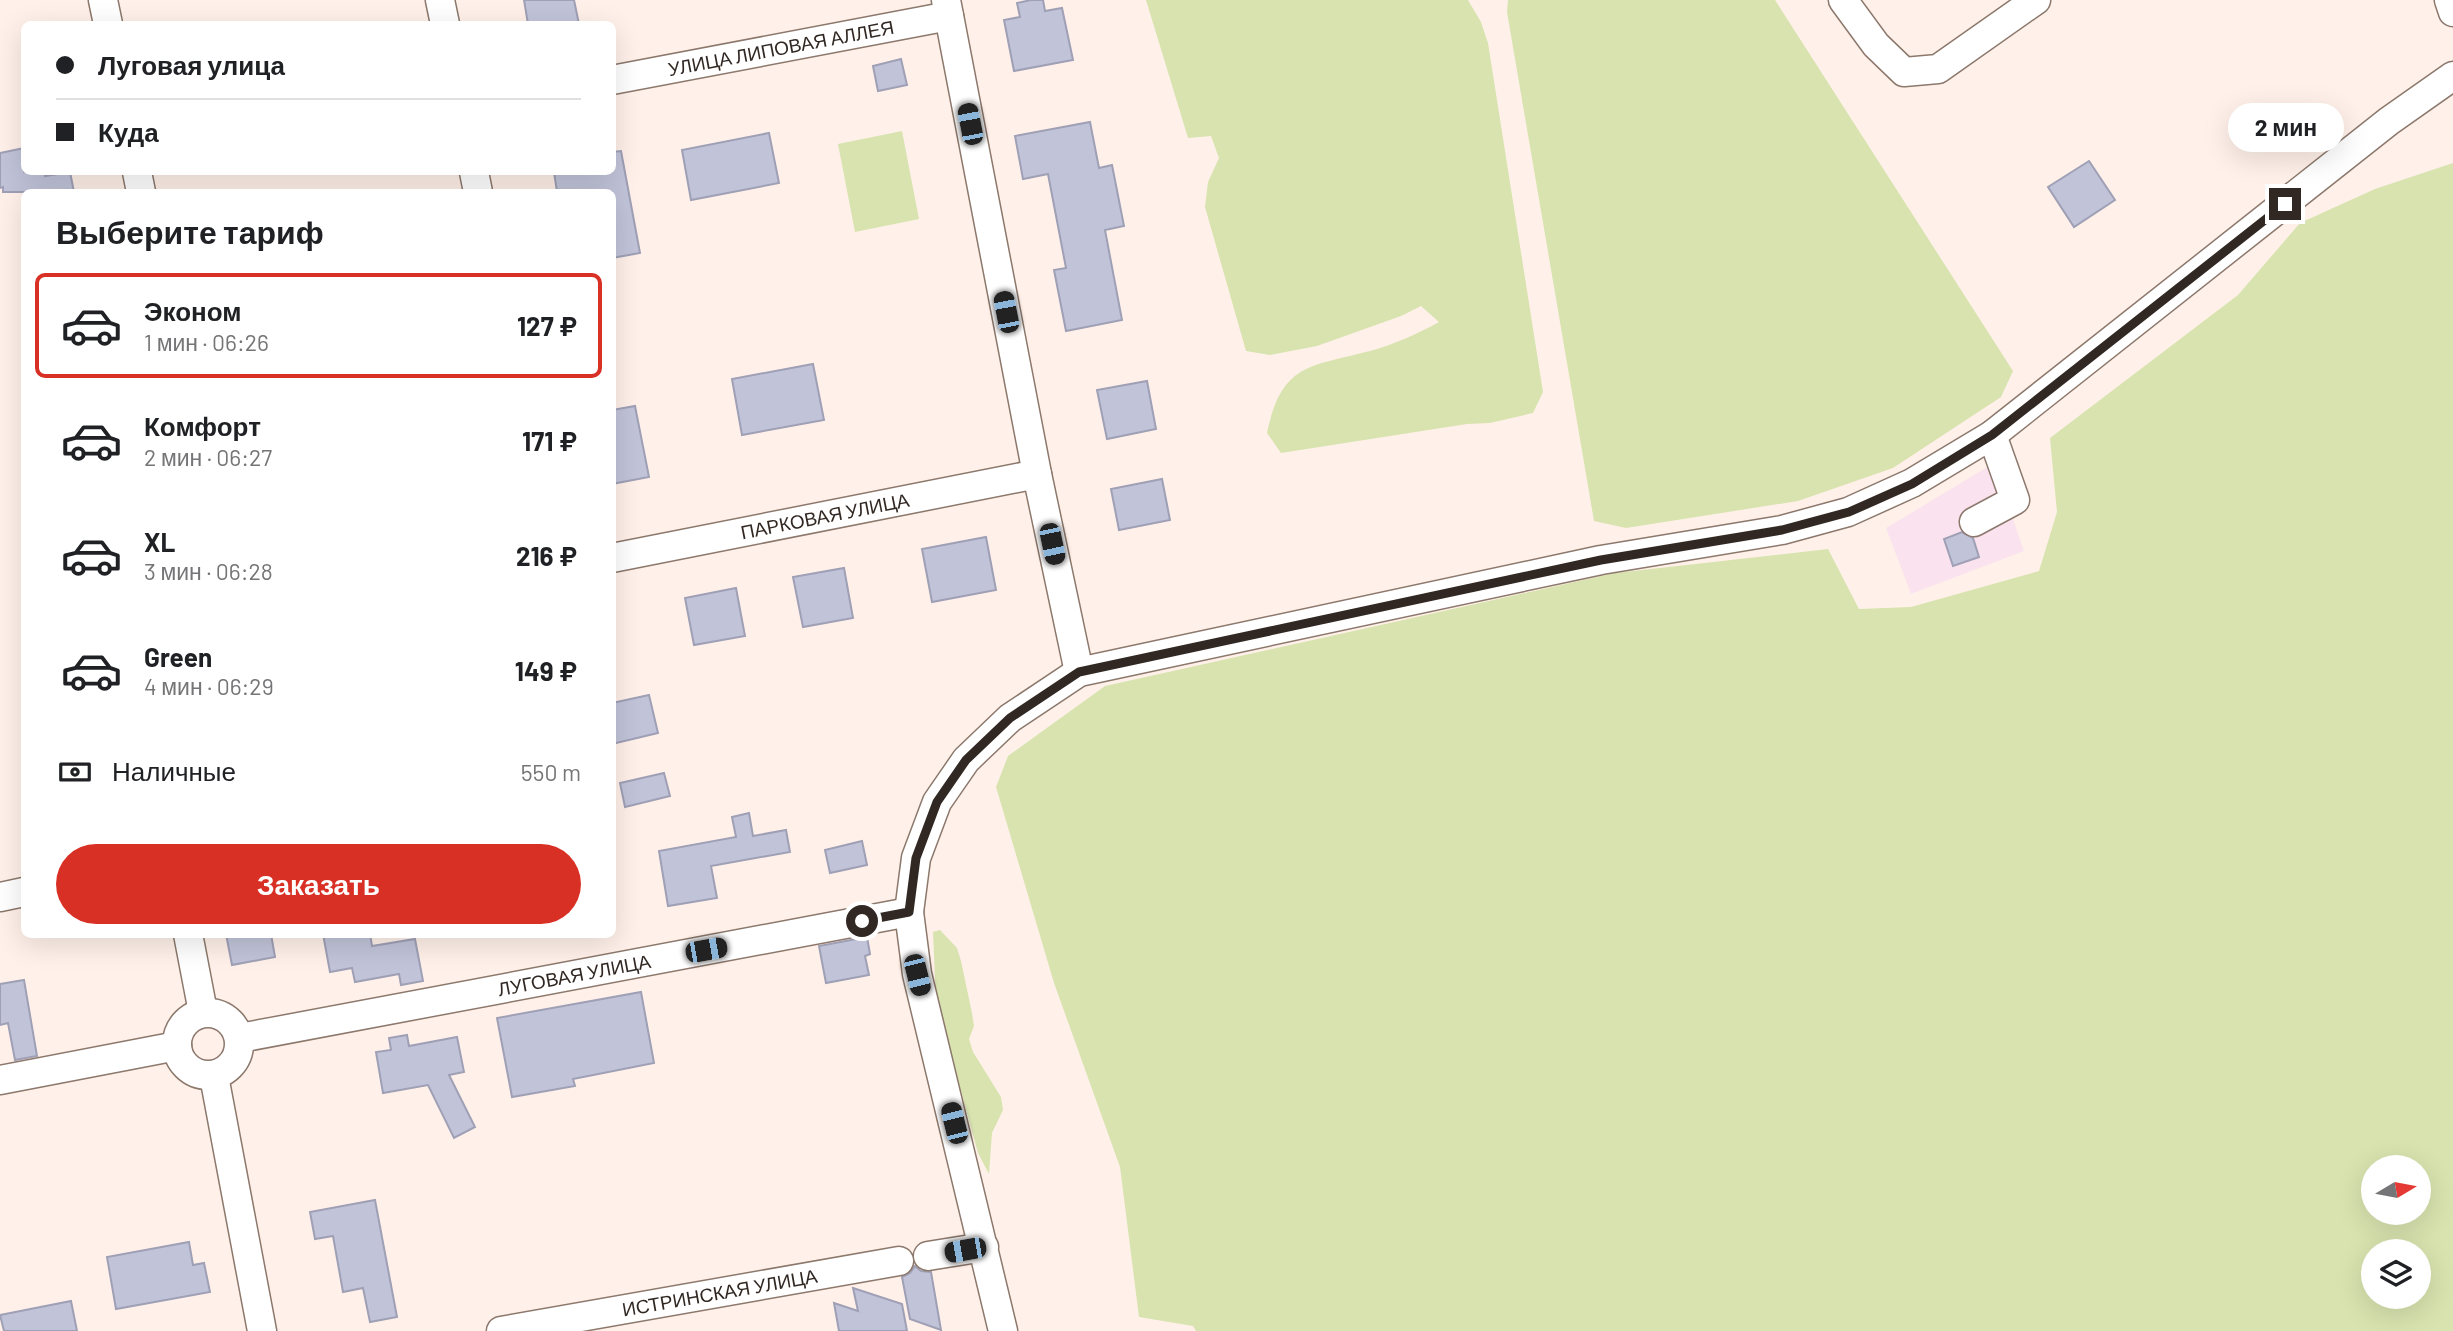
<!DOCTYPE html>
<html lang="ru">
<head>
<meta charset="utf-8">
<style>
	:root { --surface:#fff; --page:#f2f2f2; --text:#202124; --muted:#757577; --line:#e0e0e0; --accent:#d93025 }
	body { margin:0; font-family:Barlow,sans-serif; background:var(--page); color:var(--text); height:100vh; display:flex; flex-direction:column; font-size:26px; white-space:nowrap }
	* { box-sizing:border-box; margin:0 }
	p { font-size:23px; color:var(--muted) }
	.icon { flex:none; width:38px; height:38px; fill:none; stroke:currentColor; stroke-width:2; stroke-linecap:round; stroke-linejoin:round }
	.map { position:relative; flex:1; overflow:hidden }
	.side { position:absolute; left:21px; top:189px; width:595px; height:749px; display:flex; flex-direction:column; background:var(--surface); border-radius:10px; box-shadow:0 7px 28px #0002 }
	.side>* { flex:none }
	.hud { position:absolute; left:21px; top:21px; width:595px; height:154px; border-radius:10px; box-shadow:0 7px 28px #0002; display:grid; align-content:center; height:154px; padding:0 35px; background:var(--surface) }
	.needle { width:46px; rotate:80deg }
	.buttons { position:absolute; left:2361px; top:1155px; display:grid; gap:14px }
	.buttons a { display:grid; place-items:center; width:70px; height:70px; border-radius:50%; background:var(--surface); box-shadow:0 7px 28px #0002; font-size:35px }
	.end { position:absolute; width:32px; height:32px; margin:-16px; border:9px solid #312823; background:#fff; box-shadow:0 0 0 4px #fff }
	.from { border-radius:50% }
	.bubble { position:absolute; height:49px; border-radius:24px; background:var(--surface); box-shadow:0 7px 28px #0002; font-size:23px; font-weight:700; line-height:49px; text-align:center }
	.car { position:absolute; width:21px; height:42px; margin:-21px -10px; border-radius:9px; box-shadow:0 0 5px 2px #0007; background:linear-gradient(#222 24%,#8ab4d8 0 40%,#222 0 76%,#8ab4d8 0 86%,#222 0) }
	.hud b { display:flex; align-items:center; gap:24px; height:66px; font-size:26px }
	.hud b+b { border-top:2px solid var(--line) }
	.hud i { width:18px; height:18px; background:var(--text) }
	ul { padding:0; list-style:none }
	li { display:flex; align-items:center; gap:21px; height:105px; margin:0 14px 10px; padding:0 21px; border:4px solid transparent; border-radius:10px }
	li div { flex:1 }
	li b { display:block; font-size:26px }
	li em { font-style:normal; font-weight:700 }
	li.active { border-color:var(--accent) }
	li>.icon { width:63px; height:63px; stroke-width:1.5 }
	h2 { padding:0 35px; font-size:32px; line-height:84px }
	.pay { display:flex; align-items:center; gap:18px; height:77px; padding:0 35px; font-size:26px }
	.pay p { margin-inline-start:auto }
	.primary-button { display:flex; gap:14px; margin-top:auto; padding:14px 35px }
	.primary-button a { flex:1; height:80px; border-radius:42px; background:var(--accent); color:#fff; font-size:28px; font-weight:700; line-height:80px; text-align:center }
	.map>svg:first-child { display:block }
</style>
</head>
<body>
<div class="map">
<svg width="2453" height="1331" viewBox="0 0 2453 1331">
	<rect width="100%" height="100%" fill="#fff1e9"/>
	<polygon fill="#fae3ee" points="1994,463 2024,551 1911,594 1886,528"/>
	<g fill="#d8e3af" fill-rule="evenodd">
		<path d="M1146,0H1468L1481,22L1488,43L1543,392L1533,413L1490,423L1467,424L1281,453L1267,433C1282,363 1309,367 1370,351C1393,345 1419,333 1439,322L1421,306L1401,316L1317,346L1270,355L1246,351L1205,207L1208,182L1219,158L1211,136L1188,138Z"/>
		<polygon points="1508,0 1775,0 2013,371 2001,397 1893,468 1798,501 1626,528 1594,521 1507,12"/>
		<polygon points="902,131 919,219 855,232 838,144"/>
		<path d="M2453,163V1331H1196L1193,1326L1139,1317L1120,1167L1054,983L996,787L1008,756L1105,686L1615,573L1828,549L1859,609L1911,607L2039,571L2057,512L2050,438L2238,295L2300,223L2375,189ZM2418,1167V1213H2373V1167ZM2418,1251V1297H2373V1251Z"/>
		<polygon points="940,930 957,948 961,961 972,1013 974,1026 969,1039 973,1052 1001,1097 1003,1110 992,1133 989,1174 978,1153 936,1000 933,932"/>
	</g>
	<g fill="#c1c3d9" stroke="#9fa0b6" stroke-width="2">
		<polygon points="524,0 574,0 579,24 528,24"/>
		<polygon points="1031,0 1043,0 1045,11 1062,8 1073,60 1014,71 1004,20 1020,17 1017,3"/>
		<polygon points="901,59 907,85 878,91 873,66"/>
		<polygon points="1090,122 1099,168 1112,165 1124,226 1105,230 1122,320 1066,331 1054,270 1066,268 1048,174 1023,179 1015,136"/>
		<polygon points="769,133 779,183 691,200 682,150"/>
		<polygon points="24,148 24,172 44,172 45,176 70,172 74,192 3,192 3,187 0,188 0,153"/>
		<polygon points="621,151 640,253 612,258 612,192 557,192 554,172 612,172 612,152"/>
		<polygon points="2089,161 2115,200 2074,227 2048,187"/>
		<polygon points="813,364 824,420 742,435 732,379"/>
		<polygon points="1147,381 1156,429 1107,439 1097,390"/>
		<polygon points="635,406 649,477 612,484 612,410"/>
		<polygon points="1162,479 1170,520 1119,530 1111,489"/>
		<polygon points="1962,532 1973,538 1979,557 1953,566 1944,539"/>
		<polygon points="986,537 996,590 932,602 922,549"/>
		<polygon points="844,568 853,618 803,627 793,577"/>
		<polygon points="736,588 745,636 694,645 685,598"/>
		<polygon points="649,695 658,733 612,744 612,703"/>
		<polygon points="664,773 670,796 625,807 620,783"/>
		<polygon points="749,813 753,836 786,830 790,852 711,866 717,898 668,906 659,851 736,837 732,817"/>
		<polygon points="862,841 867,865 830,873 825,850"/>
		<polygon points="226,934 271,934 275,957 232,965"/>
		<polygon points="323,934 370,934 372,946 415,939 423,981 401,985 399,974 355,982 352,968 330,972"/>
		<polygon points="867,937 870,954 865,956 869,975 826,983 819,946"/>
		<polygon points="24,980 37,1056 15,1060 8,1023 0,1025 0,984"/>
		<polygon points="641,992 654,1063 573,1079 575,1086 512,1097 497,1018"/>
		<polygon points="407,1035 409,1046 457,1037 464,1072 449,1075 475,1127 454,1138 428,1085 383,1093 376,1052 391,1050 389,1038"/>
		<polygon points="375,1200 397,1317 370,1322 363,1288 343,1292 333,1236 315,1239 310,1212"/>
		<polygon points="189,1242 193,1265 204,1263 210,1292 116,1309 107,1257"/>
		<polygon points="915,1266 921,1271 931,1272 941,1330 910,1319 902,1277 910,1273"/>
		<polygon points="853,1288 902,1304 907,1331 839,1331 834,1303 858,1311"/>
		<polygon points="71,1301 77,1331 4,1331 0,1315"/>
	</g>
	<g fill="none" stroke-linecap="round" stroke-linejoin="round">
		<g stroke="#8c786c" stroke-width="31">
			<g id="minor">
				<polyline points="103,0 108,24"/>
				<polyline points="440,0 445,24"/>
				<polyline points="946,0 1037,474 1079,672"/>
				<polyline points="1843,0 1876,45 1904,72 1938,69 2036,0"/>
				<polyline points="2449,0 2453,12"/>
				<path id="s1" d="M612,80L949,16"/>
				<polyline points="137,172 141,192"/>
				<polyline points="474,172 478,192"/>
				<polyline points="1974,522 2015,500 1992,435"/>
				<path id="s2" d="M612,558L1037,474"/>
				<polyline points="0,897 24,892"/>
				<polyline points="188,934 203,1012"/>
				<circle cx="208" cy="1044" r="31"/>
				<path id="s3" d="M240,1038L909,912"/>
				<polyline points="214,1076 262,1331"/>
				<polyline points="0,1080 177,1046"/>
				<polyline points="928,1256 984,1247"/>
				<path id="s4" d="M501,1331L899,1261"/>
				<polyline points="1003,1331 917,974 909,912 916,858 937,802 966,760 1010,718 1079,672 1601,560 1782,530 1848,512 1912,483 1992,435 2389,121 2453,76"/>
			</g>
		</g>
		<use href="#minor" stroke="#fff" stroke-width="28"/>
	</g>
	<g fill="none" stroke-linecap="round" stroke-linejoin="round">
		<polyline stroke="#312823" stroke-width="9" points="862,921 909,912 916,858 937,802 966,760 1010,718 1079,672 1601,560 1782,530 1849,512 1912,484 1992,435 2285,204"/>
	</g>
	<g text-anchor="middle" stroke-width="5" stroke-linejoin="round" paint-order="stroke">
		<g font-size="19" fill="#312823" stroke="#fff1e9">
			<text dy="7" stroke="none"><textPath href="#s1" startOffset="172">УЛИЦА ЛИПОВАЯ АЛЛЕЯ</textPath></text>
			<text dy="7" stroke="none"><textPath href="#s2" startOffset="217">ПАРКОВАЯ УЛИЦА</textPath></text>
			<text dy="7" stroke="none"><textPath href="#s3" startOffset="340">ЛУГОВАЯ УЛИЦА</textPath></text>
			<text dy="7" stroke="none"><textPath href="#s4" startOffset="222">ИСТРИНСКАЯ УЛИЦА</textPath></text>
		</g>
	</g>
</svg>
<div class="buttons">
<a><svg class="needle" viewBox="-14 -14 28 28"><path d="M0-13l5 13h-10z" fill="#e53935"/><path d="M0 13l5-13h-10z" fill="#757577"/></svg></a>
<a><svg class="icon" aria-label="layers" viewBox="0 0 24 24"><path d="M12 4l9 5-9 5-9-5zM3 14l9 5 9-5"/></svg></a>
</div>
<i class="end from" style="left:862px;top:921px"></i>
<i class="end" style="left:2285px;top:204px"></i>
<div class="bubble" style="left:2228px;top:103px;width:116px">2 мин</div>
<i class="car" style="left:970px;top:124px;rotate:349deg"></i>
<i class="car" style="left:1006px;top:312px;rotate:349deg"></i>
<i class="car" style="left:1052px;top:544px;rotate:168deg"></i>
<i class="car" style="left:706px;top:950px;rotate:80deg"></i>
<i class="car" style="left:917px;top:975px;rotate:166deg"></i>
<i class="car" style="left:954px;top:1123px;rotate:346deg"></i>
<i class="car" style="left:965px;top:1250px;rotate:260deg"></i>
<div class="hud">
<b><i class="from"></i>Луговая улица</b>
<b><i></i>Куда</b>
</div>
<section class="side">
<h2>Выберите тариф</h2>
<ul>
<li class="active"><svg class="icon" aria-label="car" viewBox="0 0 24 24"><path d="M5 17H2v-5l4-1 3-4h7l3 4 3 1v5h-3M9 17h6M6 11h13"/><circle cx="7" cy="17" r="2"/><circle cx="17" cy="17" r="2"/></svg><div><b>Эконом</b><p>1 мин · 06:26</p></div><em>127 ₽</em></li>
<li><svg class="icon" aria-label="car" viewBox="0 0 24 24"><path d="M5 17H2v-5l4-1 3-4h7l3 4 3 1v5h-3M9 17h6M6 11h13"/><circle cx="7" cy="17" r="2"/><circle cx="17" cy="17" r="2"/></svg><div><b>Комфорт</b><p>2 мин · 06:27</p></div><em>171 ₽</em></li>
<li><svg class="icon" aria-label="car" viewBox="0 0 24 24"><path d="M5 17H2v-5l4-1 3-4h7l3 4 3 1v5h-3M9 17h6M6 11h13"/><circle cx="7" cy="17" r="2"/><circle cx="17" cy="17" r="2"/></svg><div><b>XL</b><p>3 мин · 06:28</p></div><em>216 ₽</em></li>
<li><svg class="icon" aria-label="car" viewBox="0 0 24 24"><path d="M5 17H2v-5l4-1 3-4h7l3 4 3 1v5h-3M9 17h6M6 11h13"/><circle cx="7" cy="17" r="2"/><circle cx="17" cy="17" r="2"/></svg><div><b>Green</b><p>4 мин · 06:29</p></div><em>149 ₽</em></li>
</ul>
<div class="pay"><svg class="icon" aria-label="cash" viewBox="0 0 24 24"><path d="M3 7h18v10H3z"/><circle cx="12" cy="12" r="2"/></svg>Наличные<p>550 m</p></div>
<div class="primary-button"><a>Заказать</a></div>
</section>
</div>
</body>
</html>
